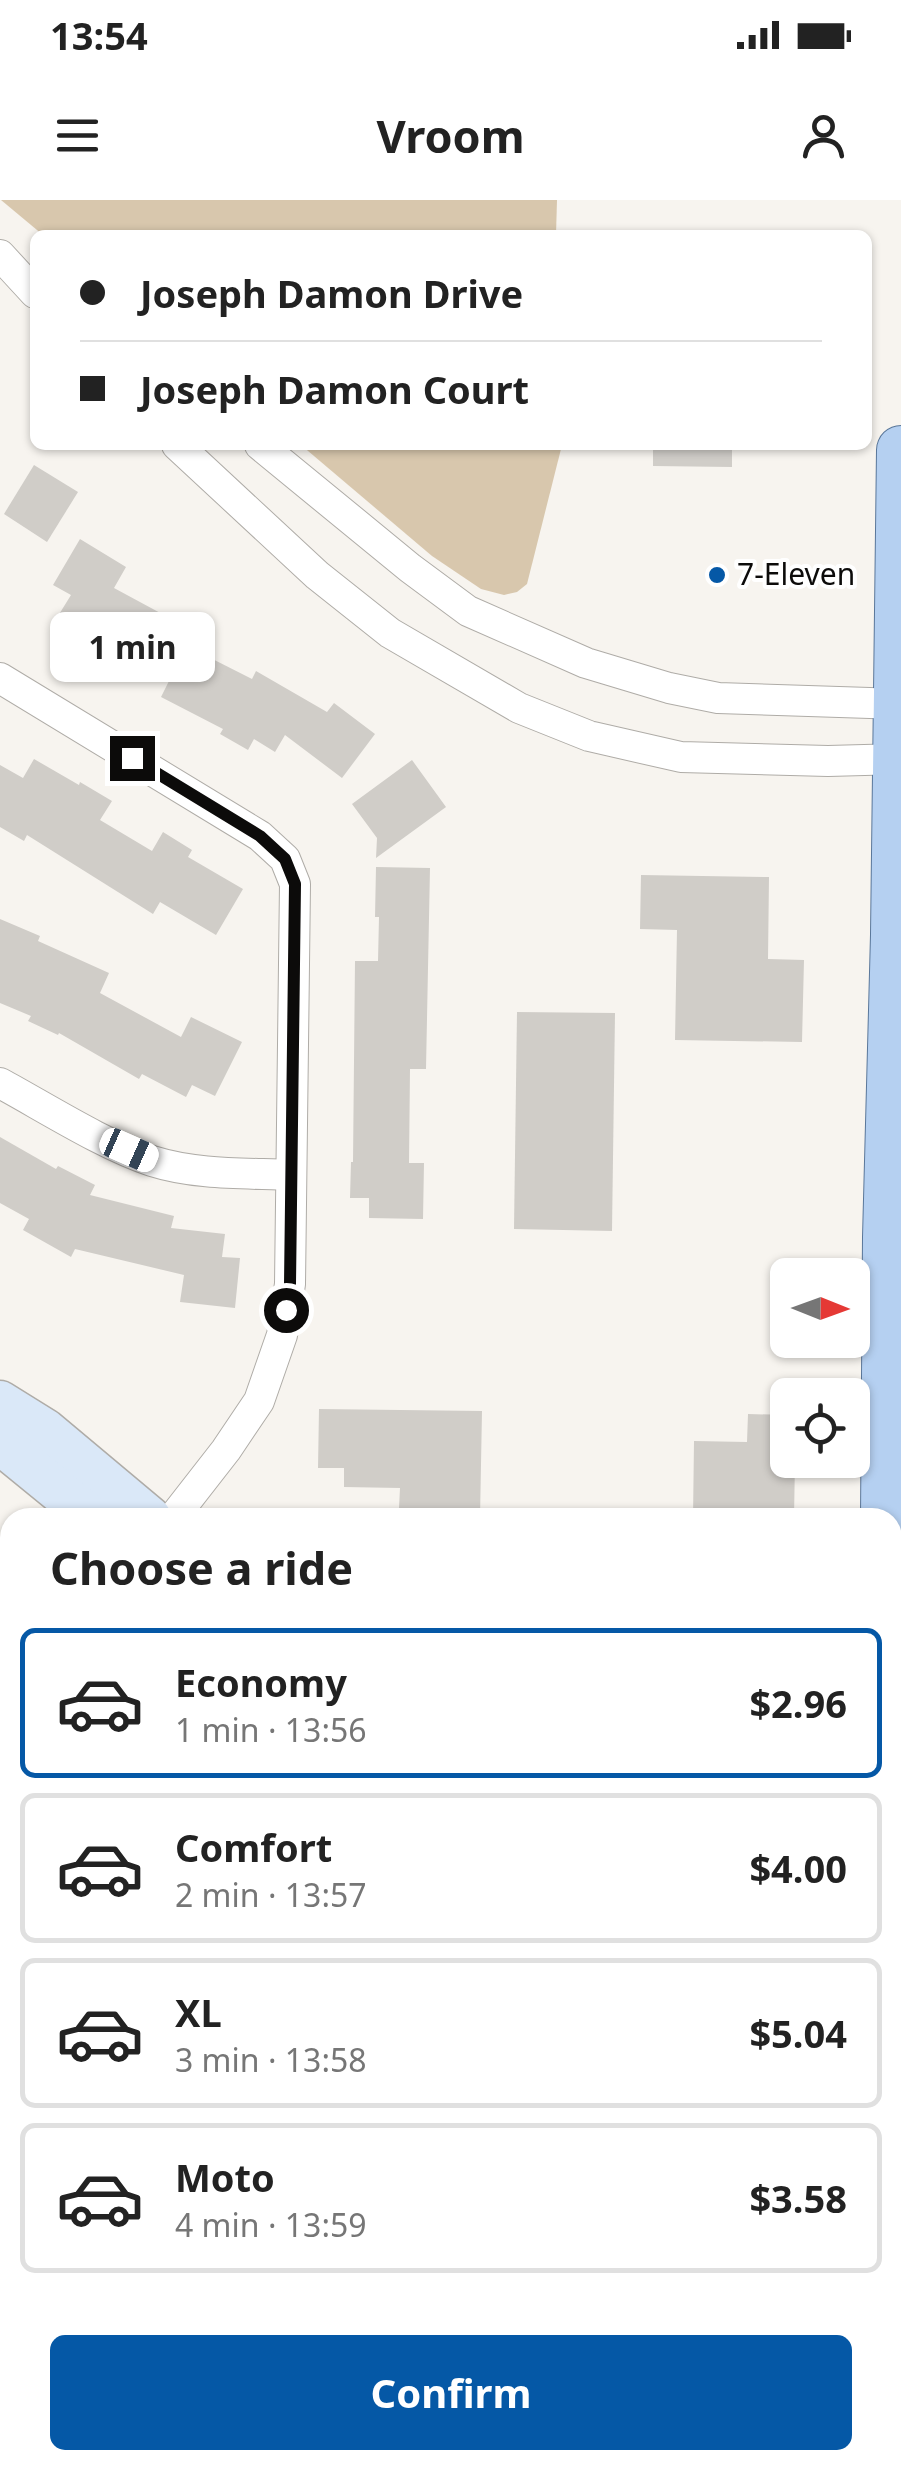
<!DOCTYPE html>
<html lang="en">
<head>
<meta charset="utf-8">
<style>
	:root { --surface:#fff; --page:#f2f2f2; --text:#222; --muted:#767676; --line:#e0e0e0; --accent:#0558a6 }
	body { margin:0; font-family:"Noto Sans",sans-serif; background:var(--page); color:var(--text); height:100vh; display:flex; flex-direction:column; font-size:38px; white-space:nowrap }
	* { box-sizing:border-box; margin:0 }
	p { font-size:32px; color:var(--muted) }
	.icon { flex:none; width:55px; height:55px; fill:none; stroke:currentColor; stroke-width:2; stroke-linecap:round; stroke-linejoin:round }
	.map { position:relative; flex:1; overflow:hidden }
	.details { position:absolute; left:0px; top:1308px; width:902px; height:962px; display:flex; flex-direction:column; background:var(--surface); border-radius:30px 30px 0 0; box-shadow:0 2px 8px #0004 }
	.details>* { flex:none }
	.banner { position:absolute; left:30px; top:30px; width:842px; height:220px; border-radius:15px; box-shadow:0 2px 8px #0004; display:grid; align-content:center; height:220px; padding:0 50px; background:var(--surface) }
	.needle { width:65px; rotate:91deg }
	.controls { position:absolute; left:770px; top:1058px; display:grid; gap:20px }
	.controls a { display:grid; place-items:center; width:100px; height:100px; border-radius:15px; background:var(--surface); box-shadow:0 2px 8px #0004; font-size:50px }
	.end { position:absolute; width:45px; height:45px; margin:-22px; border:12px solid #0c0b0a; background:#fff; box-shadow:0 0 0 5px #fff }
	.from { border-radius:50% }
	.bubble { position:absolute; height:70px; border-radius:15px; background:var(--surface); box-shadow:0 2px 8px #0004; font-size:32px; font-weight:700; line-height:70px; text-align:center }
	.car { position:absolute; width:30px; height:60px; margin:-30px -15px; border-radius:12px; box-shadow:0 0 8px 2px #0007; background:linear-gradient(#fff 24%,#345 0 40%,#fff 0 76%,#345 0 86%,#fff 0) }
	.banner b { display:flex; align-items:center; gap:35px; height:95px; font-size:38px }
	.banner b+b { border-top:2px solid var(--line) }
	.banner i { width:25px; height:25px; background:var(--text) }
	ul { padding:0; list-style:none }
	li { display:flex; align-items:center; gap:30px; height:150px; margin:0 20px 15px; padding:0 30px; border:5px solid var(--line); border-radius:15px }
	li div { flex:1 }
	li b { display:block; font-size:38px }
	li em { font-style:normal; font-weight:700 }
	li.current { border-color:var(--accent) }
	li>.icon { width:90px; height:90px; stroke-width:1.5 }
	h2 { padding:0 50px; font-size:45px; line-height:120px }
	.action { display:flex; gap:20px; margin-top:auto; padding:20px 50px }
	.action a { flex:1; height:115px; border-radius:15px; background:var(--accent); color:#fff; font-size:40px; font-weight:700; line-height:115px; text-align:center }
	.status { display:flex; justify-content:space-between; align-items:center; height:70px; padding:0 50px; background:var(--surface); direction:ltr }
	.status svg { height:28px; fill:currentColor }
	header { display:flex; justify-content:space-between; align-items:center; height:130px; padding:0 50px; background:var(--surface); font-size:45px; font-weight:700 }
	.map>svg:first-child { display:block }
</style>
</head>
<body>
<div class="status"><b>13:54</b><svg viewBox="0 0 49 12"><path d="M0 12V9h3v3zM5 12V6h3v6zM10 12V3h3v9zM15 12V0h3v12zM26 1h20v11H26zM47 4h2v5h-2z"/></svg></div>
<header><svg class="icon" aria-label="menu" viewBox="0 0 24 24"><path d="M4 6h16M4 12h16M4 18h16"/></svg>Vroom<svg class="icon" aria-label="person" viewBox="0 0 24 24"><circle cx="12" cy="8" r="4"/><path d="M4 21q1-7 8-7t8 7"/></svg></header>
<div class="map">
<svg width="901" height="2269" viewBox="0 0 901 2269">
	<rect width="100%" height="100%" fill="#f7f4ef"/>
	<g fill="#d8c7ad">
		<polygon points="1,0 557,0 556,35 43,35"/>
		<polygon points="301,245 562,245 527,384 517,392 504,395 481,389 432,356"/>
		<rect x="22" y="2260" width="289" height="9"/>
	</g>
	<g fill="#d0cdc8">
		<polygon points="653,245 732,245 732,267 653,266"/>
		<polygon points="34,265 78,292 47,342 4,314"/>
		<polygon points="80,339 126,367 114,388 177,422 169,437 252,479 256,471 327,512 334,503 375,534 342,578 285,535 275,552 254,539 248,550 220,534 223,529 161,497 171,477 130,455 120,472 92,458 101,441 58,416 71,395 53,385"/>
		<polygon points="34,559 79,585 80,582 112,601 100,620 152,651 163,632 192,650 188,657 243,689 216,735 160,702 153,714 27,635 24,641 0,627 0,565 23,578"/>
		<polygon points="412,560 446,607 376,658 377,638 352,604"/>
		<polygon points="376,667 430,668 426,869 410,869 409,963 424,963 423,1019 369,1018 369,998 350,998 351,962 353,962 355,761 378,761 379,717 375,717"/>
		<polygon points="641,675 769,677 768,759 804,760 802,842 675,840 677,730 640,729"/>
		<polygon points="0,719 40,736 38,741 109,773 100,793 181,837 191,817 242,842 215,896 192,885 186,897 142,874 139,879 59,833 58,835 28,821 31,816 0,803"/>
		<polygon points="517,812 615,813 612,1031 514,1029"/>
		<polygon points="0,937 56,969 58,966 95,985 90,995 174,1016 171,1028 225,1034 222,1057 240,1058 235,1108 180,1102 184,1075 75,1049 71,1057 23,1030 29,1019 0,1003"/>
		<polygon points="319,1209 482,1211 480,1318 425,1318 425,1308 399,1308 400,1288 344,1287 344,1268 318,1268"/>
		<polygon points="748,1214 788,1215 788,1260 795,1260 794,1318 693,1318 694,1241 747,1242"/>
	</g>
	<g fill="none" stroke-linecap="round" stroke-linejoin="round">
		<g stroke="#afaca7" stroke-width="32">
			<g id="street">
				<polyline points="0,55 35,93"/>
				<polyline points="177,245 317,375 390,433 519,508 589,536 681,557 828,561 901,559"/>
				<polyline points="260,245 410,368 468,411 586,463 669,488 718,498 901,504"/>
				<polyline points="0,478 260,636 285,659 295,684 290,1084 282,1135 259,1201 226,1250 173,1318"/>
				<path d="M0,883C46,908 104,945 152,961C196,975 245,973 291,975"/>
				<polyline points="892,1521 901,1521"/>
				<polyline points="0,1537 10,1524"/>
				<polyline points="892,1559 901,1560"/>
			</g>
		</g>
		<g stroke="#afaca7" stroke-width="45">
			<g id="secondary">
				<polyline points="0,1202 45,1230 150,1318"/>
				<polyline points="0,1243 92,1318"/>
			</g>
		</g>
		<g stroke="#5a779a" stroke-width="50">
			<g id="primary">
				<polyline points="885,1318 887,1037 895,735 901,250"/>
				<polyline points="873,2269 873,2260"/>
			</g>
		</g>
		<use href="#street" stroke="#fff" stroke-width="30"/>
		<use href="#secondary" stroke="#dae8f8" stroke-width="42"/>
		<use href="#primary" stroke="#b5d0f1" stroke-width="48"/>
	</g>
	<g fill="none" stroke-linecap="round" stroke-linejoin="round">
		<polyline stroke="#0c0b0a" stroke-width="12" points="132,558 260,636 285,659 295,684 290,1084 286,1110"/>
	</g>
	<circle fill="#0558a6" stroke="#fff" stroke-width="4" cx="717" cy="375" r="10"/>
	<g text-anchor="middle" stroke-width="8" stroke-linejoin="round" paint-order="stroke">
		<g font-size="30" fill="#0c0b0a" stroke="#fff" text-anchor="start">
			<text x="737" y="385">7-Eleven</text>
		</g>
	</g>
</svg>
<div class="controls">
<a><svg class="needle" viewBox="-14 -14 28 28"><path d="M0-13l5 13h-10z" fill="#e53935"/><path d="M0 13l5-13h-10z" fill="#767676"/></svg></a>
<a><svg class="icon" aria-label="locate" viewBox="0 0 24 24"><circle cx="12" cy="12" r="6"/><path d="M12 2v4M12 18v4M2 12h4M18 12h4"/></svg></a>
</div>
<i class="end from" style="left:286px;top:1110px"></i>
<i class="end" style="left:132px;top:558px"></i>
<div class="bubble" style="left:50px;top:412px;width:165px">1 min</div>
<i class="car" style="left:129px;top:950px;rotate:114deg"></i>
<div class="banner">
<b><i class="from"></i>Joseph Damon Drive</b>
<b><i></i>Joseph Damon Court</b>
</div>
<section class="details">
<h2>Choose a ride</h2>
<ul>
<li class="current"><svg class="icon" aria-label="car" viewBox="0 0 24 24"><path d="M5 17H2v-5l4-1 3-4h7l3 4 3 1v5h-3M9 17h6M6 11h13"/><circle cx="7" cy="17" r="2"/><circle cx="17" cy="17" r="2"/></svg><div><b>Economy</b><p>1 min · 13:56</p></div><em>$2.96</em></li>
<li><svg class="icon" aria-label="car" viewBox="0 0 24 24"><path d="M5 17H2v-5l4-1 3-4h7l3 4 3 1v5h-3M9 17h6M6 11h13"/><circle cx="7" cy="17" r="2"/><circle cx="17" cy="17" r="2"/></svg><div><b>Comfort</b><p>2 min · 13:57</p></div><em>$4.00</em></li>
<li><svg class="icon" aria-label="car" viewBox="0 0 24 24"><path d="M5 17H2v-5l4-1 3-4h7l3 4 3 1v5h-3M9 17h6M6 11h13"/><circle cx="7" cy="17" r="2"/><circle cx="17" cy="17" r="2"/></svg><div><b>XL</b><p>3 min · 13:58</p></div><em>$5.04</em></li>
<li><svg class="icon" aria-label="car" viewBox="0 0 24 24"><path d="M5 17H2v-5l4-1 3-4h7l3 4 3 1v5h-3M9 17h6M6 11h13"/><circle cx="7" cy="17" r="2"/><circle cx="17" cy="17" r="2"/></svg><div><b>Moto</b><p>4 min · 13:59</p></div><em>$3.58</em></li>
</ul>
<div class="action"><a>Confirm</a></div>
</section>
</div>
</body>
</html>
